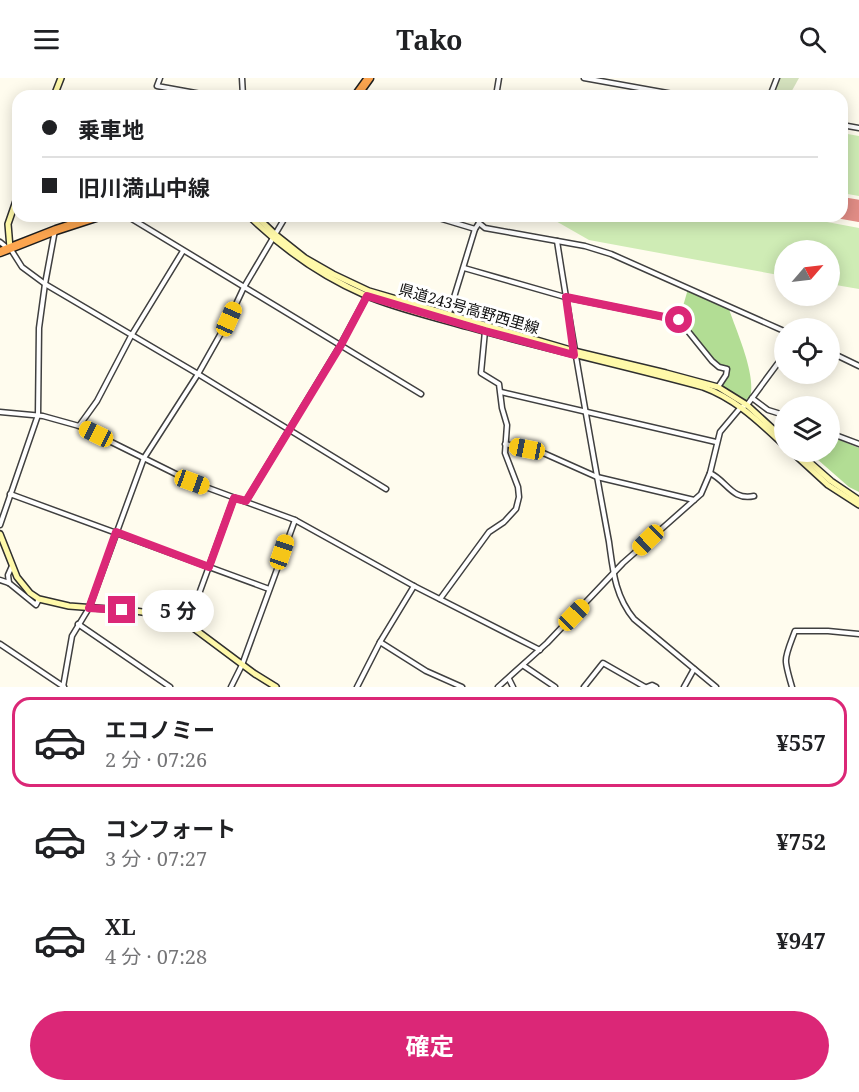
<!DOCTYPE html>
<html lang="ja">
<head>
<meta charset="utf-8">
<style>
	:root { --surface:#fff; --page:#f6f6f6; --text:#202124; --muted:#757577; --line:#e0e0e0; --accent:#db2777 }
	body { margin:0; font-family:"Noto Serif","Noto Sans JP",serif; background:var(--page); color:var(--text); height:100vh; display:flex; flex-direction:column; font-size:22px; white-space:nowrap }
	* { box-sizing:border-box; margin:0 }
	p { font-size:20px; color:var(--muted) }
	.icon { flex:none; width:33px; height:33px; fill:none; stroke:currentColor; stroke-width:2; stroke-linecap:round; stroke-linejoin:round }
	.map { position:relative; height:609px; overflow:hidden }
	.details { display:flex; flex-direction:column; background:var(--surface); flex:1 }
	.details>* { flex:none }
	.guide { position:absolute; left:12px; top:12px; width:836px; height:132px; border-radius:18px; box-shadow:0 3px 15px #0003; display:grid; align-content:center; height:132px; padding:0 30px; background:var(--surface) }
	.needle { width:39px; rotate:62deg }
	.controls { position:absolute; left:774px; top:162px; display:grid; gap:12px }
	.controls a { display:grid; place-items:center; width:66px; height:66px; border-radius:50%; background:var(--surface); box-shadow:0 3px 15px #0003; font-size:30px }
	.end { position:absolute; width:27px; height:27px; margin:-14px; border:8px solid #db2777; background:#fff; box-shadow:0 0 0 3px #fff }
	.from { border-radius:50% }
	.bubble { position:absolute; height:42px; border-radius:21px; background:var(--surface); box-shadow:0 3px 15px #0003; font-size:20px; font-weight:700; line-height:42px; text-align:center }
	.car { position:absolute; width:18px; height:36px; margin:-18px -9px; border-radius:8px; box-shadow:0 0 4px 2px #0007; background:linear-gradient(#f5c518 24%,#345 0 40%,#f5c518 0 76%,#345 0 86%,#f5c518 0) }
	.guide b { display:flex; align-items:center; gap:21px; height:57px; font-size:22px }
	.guide b+b { border-top:2px solid var(--line) }
	.guide i { width:15px; height:15px; background:var(--text) }
	ul { padding:10px 0 0; list-style:none }
	li { display:flex; align-items:center; gap:18px; height:90px; margin:0 12px 9px; padding:0 18px; border:3px solid transparent; border-radius:18px }
	li div { flex:1 }
	li b { display:block; font-size:22px }
	li em { font-style:normal; font-weight:700 }
	li.on { border-color:var(--accent) }
	li>.icon { width:54px; height:54px; stroke-width:1.5 }
	.cta { display:flex; gap:12px; margin-top:auto; padding:12px 30px }
	.cta a { flex:1; height:69px; border-radius:36px; background:var(--accent); color:#fff; font-size:24px; font-weight:700; line-height:69px; text-align:center }
	header { display:flex; justify-content:space-between; align-items:center; height:78px; padding:0 30px; background:var(--surface); font-size:27px; font-weight:700 }
	.map>svg:first-child { display:block }
</style>
</head>
<body>
<header><svg class="icon" aria-label="menu" viewBox="0 0 24 24"><path d="M4 6h16M4 12h16M4 18h16"/></svg>Tako<svg class="icon" aria-label="search" viewBox="0 0 24 24"><circle cx="10" cy="10" r="6"/><path d="M15 15l6 6"/></svg></header>
<div class="map">
<svg width="859" height="609" viewBox="0 0 859 609">
	<rect width="100%" height="100%" fill="#fffcee"/>
	<g fill="#cfecb5">
		<polygon points="842,55 859,58 859,118 842,115"/>
		<polygon points="547,138 795,138 859,150 859,211 830,206 830,172 784,172 784,198 589,162"/>
	</g>
	<g fill="#b2dd94">
		<path d="M688,211L728,228C735,251 762,306 747,327L718,309L726,297L727,291L719,289L679,242Z"/>
		<polygon points="830,358 859,370 859,414 849,409 809,374 830,374"/>
	</g>
	<polygon fill="#d5e2be" points="778,0 799,0 789,18 772,18"/>
	<g fill="none" stroke-linecap="round" stroke-linejoin="round">
		<polyline stroke="#e28d86" stroke-width="22" points="842,130 859,133"/>
		<g stroke="#404040" stroke-width="7">
			<g id="street">
				<polyline points="160,0 157,8 212,18"/>
				<polyline points="242,0 243,18"/>
				<polyline points="584,0 684,18"/>
				<polyline points="496,18 499,0"/>
				<polyline points="770,18 777,0"/>
				<polyline points="842,47 859,50"/>
				<polyline points="127,138 421,316"/>
				<polyline points="432,138 475,151"/>
				<polyline points="477,138 479,145 485,150 585,168 611,176 784,253"/>
				<path d="M557,163C570,247 585,331 600,415C603,431 606,448 609,464C613,493 615,518 634,541L716,609"/>
				<polyline points="0,164 5,168 4,172"/>
				<polyline points="10,170 22,189 45,206 198,296 386,411"/>
				<polyline points="464,190 565,219 679,242 712,283 719,289 727,291 726,297 718,309"/>
				<polyline points="447,242 475,151 479,145"/>
				<polyline points="830,274 859,288"/>
				<polyline points="501,314 716,364"/>
				<polyline points="752,320 768,332 784,337"/>
				<polyline points="0,334 43,338 79,348 192,404 295,442 414,508 540,572"/>
				<polyline points="79,348 97,323 131,258 183,173"/>
				<polyline points="830,355 859,366"/>
				<polyline points="505,366 541,374 597,399 694,422"/>
				<path d="M710,395C727,403 732,423 754,418"/>
				<polyline points="10,416 269,511"/>
				<polyline points="246,423 341,266 367,218"/>
				<polyline points="0,447 38,337 39,250 45,206 55,152"/>
				<polyline points="0,502 9,505 36,527 39,521"/>
				<polyline points="9,505 8,497 12,488"/>
				<polyline points="440,521 489,454 504,444 516,431 519,419 518,409 505,375 507,347 502,330 499,306 481,295 485,253"/>
				<polyline points="78,546 170,609"/>
				<polyline points="188,546 234,420"/>
				<polyline points="380,564 426,593 462,609"/>
				<polyline points="0,566 64,609"/>
				<polyline points="524,588 555,609"/>
				<polyline points="509,601 513,609"/>
				<polyline points="63,609 72,558 89,530 144,380 198,296 229,241 244,209 286,138"/>
				<polyline points="231,609 242,587 295,442"/>
				<polyline points="357,609 380,564 414,508"/>
				<polyline points="498,609 547,565 623,485 701,416 710,395 720,354 741,329 747,327 784,277"/>
				<polyline points="584,609 603,585 645,609"/>
				<polyline points="647,609 652,607 656,609"/>
				<polyline points="684,609 694,591"/>
				<path d="M792,609C783,579 784,582 795,553H828L859,556"/>
			</g>
		</g>
		<g stroke="#2f2f2f" stroke-width="8">
			<g id="secondary">
				<polyline points="54,18 61,0"/>
				<path d="M249,138C283,171 321,198 365,217C398,231 435,239 469,249C547,271 626,288 703,309C736,321 759,344 784,367"/>
				<polyline points="256,138 276,157 305,180 333,196 369,213 574,273 666,295 718,309 747,327 784,361"/>
				<polyline points="10,170 8,146 18,117"/>
				<polyline points="792,374 828,407 859,427"/>
				<polyline points="798,374 831,403 859,422"/>
				<polyline points="0,456 17,499 30,515 39,521 69,528 135,533 171,538 188,546 255,596 276,609"/>
			</g>
		</g>
		<g stroke="#1e1e1e" stroke-width="11">
			<g id="highway">
				<polyline points="356,18 369,0"/>
				<polyline points="0,174 56,152 99,138"/>
			</g>
		</g>
		<use href="#street" stroke="#fff" stroke-width="4"/>
		<use href="#secondary" stroke="#fff9a9" stroke-width="5"/>
		<use href="#highway" stroke="#fca54f" stroke-width="8"/>
	</g>
	<g fill="none" stroke-linecap="round" stroke-linejoin="round">
		<polyline stroke="#db2777" stroke-width="8" points="122,532 89,530 116,454 209,489 234,420 246,423 341,267 367,218 485,253 574,277 566,219 679,242"/>
	</g>
	<g text-anchor="middle" stroke-width="6" stroke-linejoin="round" paint-order="stroke">
		<g font-size="15" fill="#0d0d0d" stroke="#fff">
			<text transform="translate(469 231) rotate(16)" y="5">県道243号高野西里線</text>
		</g>
	</g>
</svg>
<div class="controls">
<a><svg class="needle" viewBox="-14 -14 28 28"><path d="M0-13l5 13h-10z" fill="#e53935"/><path d="M0 13l5-13h-10z" fill="#757577"/></svg></a>
<a><svg class="icon" aria-label="locate" viewBox="0 0 24 24"><circle cx="12" cy="12" r="6"/><path d="M12 2v4M12 18v4M2 12h4M18 12h4"/></svg></a>
<a><svg class="icon" aria-label="layers" viewBox="0 0 24 24"><path d="M12 4l9 5-9 5-9-5zM3 14l9 5 9-5"/></svg></a>
</div>
<i class="end from" style="left:679px;top:242px"></i>
<i class="end" style="left:122px;top:532px"></i>
<div class="bubble" style="left:142px;top:512px;width:72px">5 分</div>
<i class="car" style="left:229px;top:241px;rotate:24deg"></i>
<i class="car" style="left:96px;top:356px;rotate:296deg"></i>
<i class="car" style="left:527px;top:371px;rotate:281deg"></i>
<i class="car" style="left:192px;top:404px;rotate:110deg"></i>
<i class="car" style="left:648px;top:462px;rotate:226deg"></i>
<i class="car" style="left:282px;top:474px;rotate:19deg"></i>
<i class="car" style="left:574px;top:537px;rotate:44deg"></i>
<div class="guide">
<b><i class="from"></i>乗車地</b>
<b><i></i>旧川満山中線</b>
</div>
</div>
<section class="details">
<ul>
<li class="on"><svg class="icon" aria-label="car" viewBox="0 0 24 24"><path d="M5 17H2v-5l4-1 3-4h7l3 4 3 1v5h-3M9 17h6M6 11h13"/><circle cx="7" cy="17" r="2"/><circle cx="17" cy="17" r="2"/></svg><div><b>エコノミー</b><p>2 分 · 07:26</p></div><em>¥557</em></li>
<li><svg class="icon" aria-label="car" viewBox="0 0 24 24"><path d="M5 17H2v-5l4-1 3-4h7l3 4 3 1v5h-3M9 17h6M6 11h13"/><circle cx="7" cy="17" r="2"/><circle cx="17" cy="17" r="2"/></svg><div><b>コンフォート</b><p>3 分 · 07:27</p></div><em>¥752</em></li>
<li><svg class="icon" aria-label="car" viewBox="0 0 24 24"><path d="M5 17H2v-5l4-1 3-4h7l3 4 3 1v5h-3M9 17h6M6 11h13"/><circle cx="7" cy="17" r="2"/><circle cx="17" cy="17" r="2"/></svg><div><b>XL</b><p>4 分 · 07:28</p></div><em>¥947</em></li>
</ul>
<div class="cta"><a>確定</a></div>
</section>
</body>
</html>
